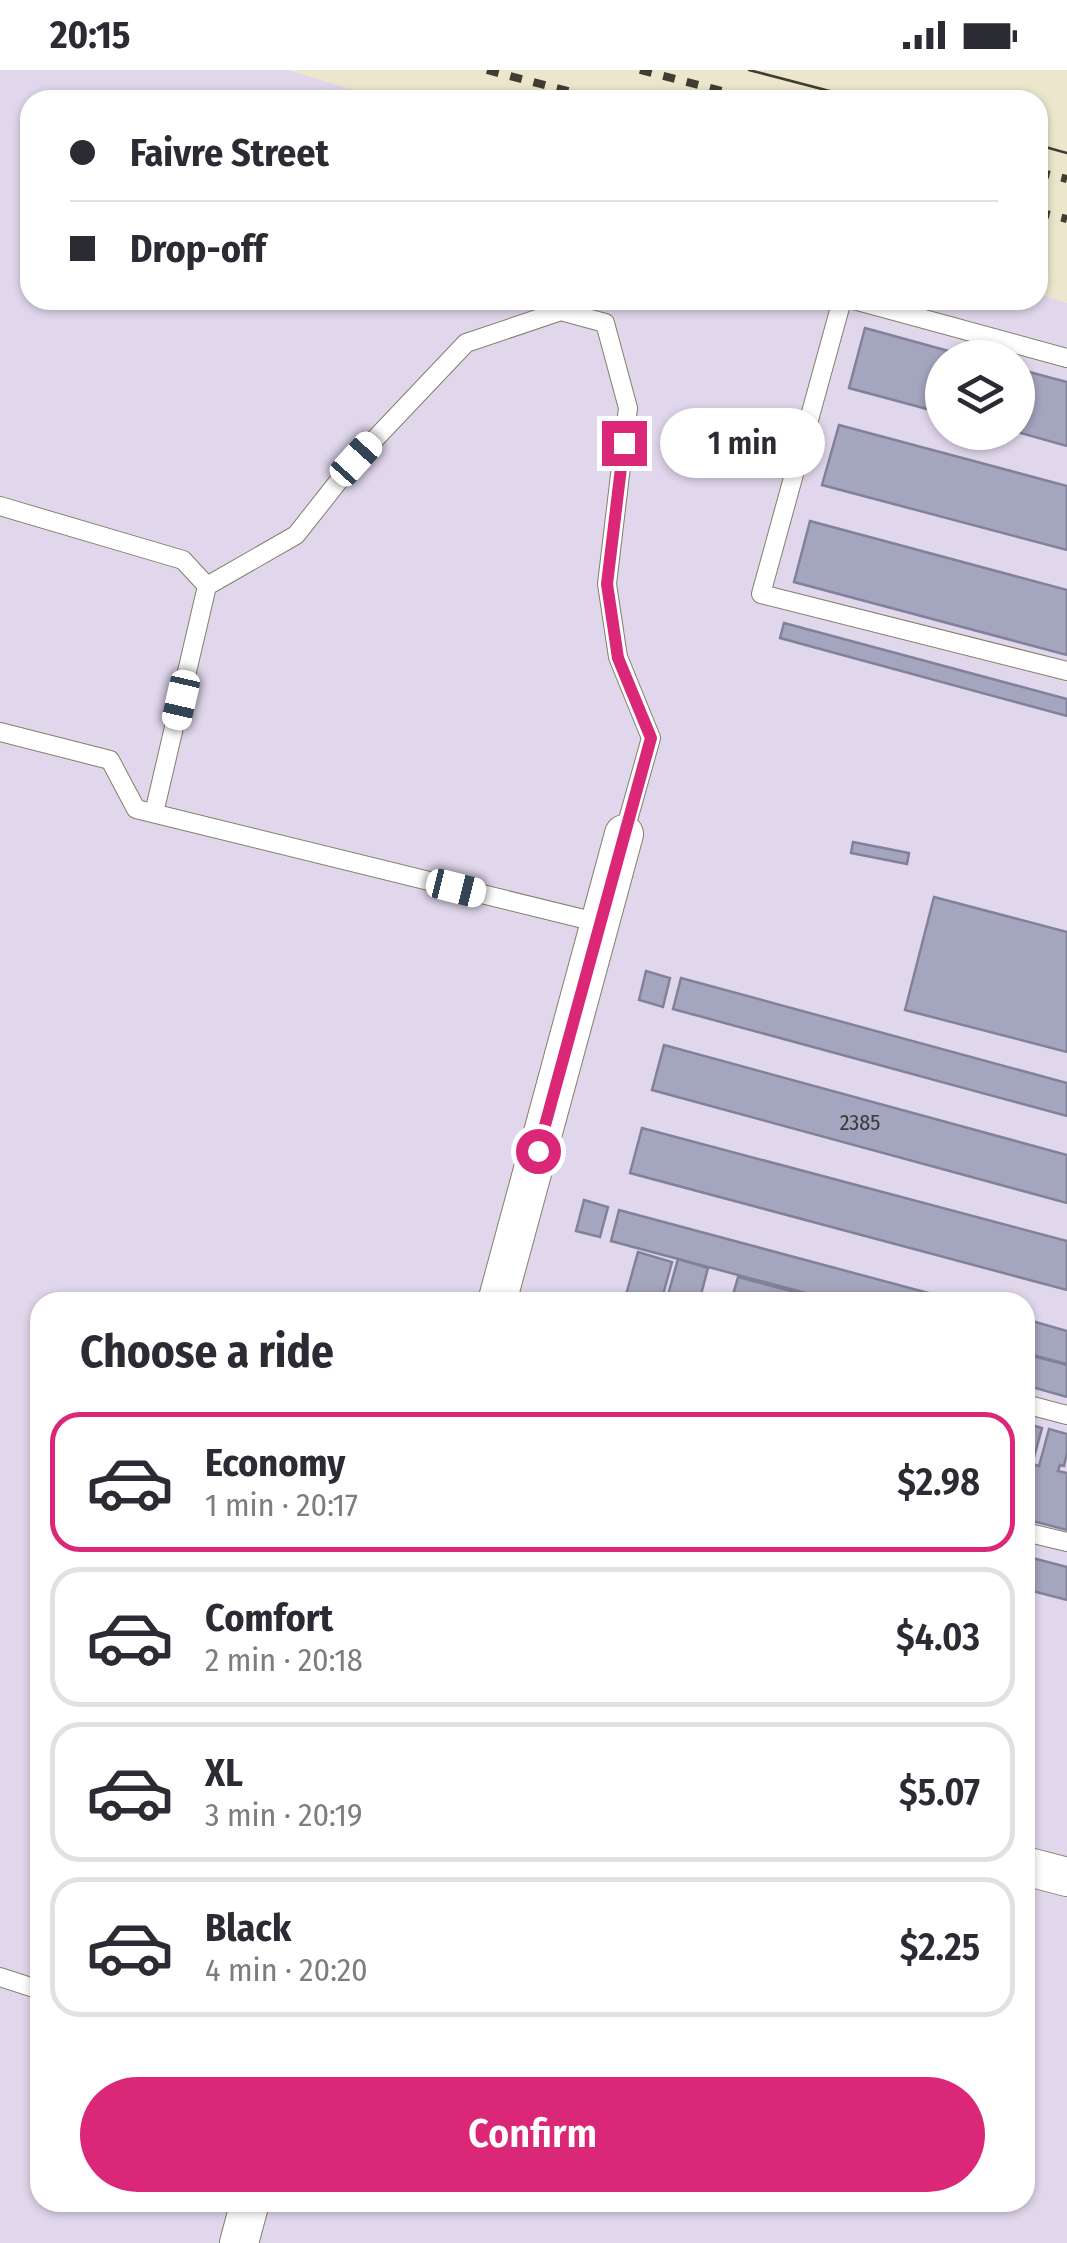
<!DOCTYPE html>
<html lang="en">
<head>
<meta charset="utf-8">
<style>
	:root { --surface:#fff; --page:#f7f7f7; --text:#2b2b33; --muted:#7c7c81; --line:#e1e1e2; --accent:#db2777 }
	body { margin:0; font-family:"Fira Sans Condensed",sans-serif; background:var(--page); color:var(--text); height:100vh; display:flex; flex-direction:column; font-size:38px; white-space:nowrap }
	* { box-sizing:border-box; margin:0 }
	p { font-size:32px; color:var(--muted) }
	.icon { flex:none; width:55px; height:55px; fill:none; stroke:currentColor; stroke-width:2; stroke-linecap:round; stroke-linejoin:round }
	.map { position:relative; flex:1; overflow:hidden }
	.side { position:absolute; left:30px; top:1222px; width:1005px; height:920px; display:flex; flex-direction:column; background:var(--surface); border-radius:30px; box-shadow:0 2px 8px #0004 }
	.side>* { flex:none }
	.top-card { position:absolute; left:20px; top:20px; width:1028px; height:220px; border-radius:30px; box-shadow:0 2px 8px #0004; display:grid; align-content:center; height:220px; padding:0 50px; background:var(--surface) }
	.buttons { position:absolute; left:925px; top:270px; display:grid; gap:20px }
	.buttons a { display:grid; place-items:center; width:110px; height:110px; border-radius:50%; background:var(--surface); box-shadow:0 2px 8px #0004; font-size:50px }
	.end { position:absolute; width:45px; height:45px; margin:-22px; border:12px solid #db2777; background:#fff; box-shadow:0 0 0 5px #fff }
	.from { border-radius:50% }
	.bubble { position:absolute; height:70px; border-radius:35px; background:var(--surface); box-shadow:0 2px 8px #0004; font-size:32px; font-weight:600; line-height:70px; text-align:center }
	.car { position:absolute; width:30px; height:60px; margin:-30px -15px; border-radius:12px; box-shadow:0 0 8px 2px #0007; background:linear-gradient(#fff 24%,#345 0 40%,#fff 0 76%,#345 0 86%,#fff 0) }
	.top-card b { display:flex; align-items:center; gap:35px; height:95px; font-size:38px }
	.top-card b+b { border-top:2px solid var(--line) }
	.top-card i { width:25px; height:25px; background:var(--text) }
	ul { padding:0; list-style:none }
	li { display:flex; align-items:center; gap:30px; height:140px; margin:0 20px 15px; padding:0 30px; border:5px solid var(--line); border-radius:30px }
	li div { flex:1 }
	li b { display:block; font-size:38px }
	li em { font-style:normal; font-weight:600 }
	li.active { border-color:var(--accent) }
	li>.icon { width:90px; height:90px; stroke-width:1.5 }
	h2 { padding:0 50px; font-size:45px; line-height:120px }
	.button { display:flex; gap:20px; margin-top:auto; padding:20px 50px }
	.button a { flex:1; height:115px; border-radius:60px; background:var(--accent); color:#fff; font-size:40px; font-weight:600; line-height:115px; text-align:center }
	.status { display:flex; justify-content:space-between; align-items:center; height:70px; padding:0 50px; background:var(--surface); direction:ltr }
	.status svg { height:28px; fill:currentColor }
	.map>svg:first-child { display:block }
</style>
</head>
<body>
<div class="status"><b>20:15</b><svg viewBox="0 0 49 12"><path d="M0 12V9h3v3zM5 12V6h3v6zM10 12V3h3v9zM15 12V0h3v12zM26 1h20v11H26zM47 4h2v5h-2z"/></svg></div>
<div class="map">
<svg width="1067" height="2173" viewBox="0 0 1067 2173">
	<rect width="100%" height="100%" fill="#ece7cc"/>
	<path fill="#e1d7ec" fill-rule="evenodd" d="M0,0H287L388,30H30V230H1038V224L1067,233V2173H0ZM942,288H1018V362H942ZM40,1232H1025V2132H40Z"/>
	<g fill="#a4a5be" stroke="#81829a" stroke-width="2.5">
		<polygon points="865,258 974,288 942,288 942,343 849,318"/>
		<polygon points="1018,299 1067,312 1067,376 1017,362"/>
		<polygon points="839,355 1067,416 1067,480 822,415"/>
		<polygon points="810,451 1067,520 1067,585 794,512"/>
		<polygon points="784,553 1067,629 1067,646 780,568"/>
		<polygon points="853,772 909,783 907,794 851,783"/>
		<polygon points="934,827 1067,862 1067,982 905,940"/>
		<polygon points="646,901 670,908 663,937 639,930"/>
		<polygon points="681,908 1067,1013 1067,1046 673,939"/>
		<polygon points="664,975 1067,1085 1067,1133 652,1020"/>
		<polygon points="642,1058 1067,1171 1067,1220 630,1103"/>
		<polygon points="584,1130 608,1137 600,1167 576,1161"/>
		<polygon points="619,1140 962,1232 839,1232 611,1171"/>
		<polygon points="638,1182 672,1192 661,1232 624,1232"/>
		<polygon points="678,1189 708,1198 699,1232 666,1232"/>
		<polygon points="738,1207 832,1232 731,1232"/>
		<polygon points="1025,1249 1067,1261 1067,1294 1025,1283"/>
		<polygon points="1025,1284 1067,1295 1067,1327 1025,1315"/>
		<polygon points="1025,1353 1042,1358 1034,1387 1030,1386 1029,1393 1039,1396 1049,1359 1067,1364 1067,1383 1064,1396 1060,1395 1058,1401 1067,1403 1067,1460 1025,1449"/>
		<polygon points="1025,1486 1067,1497 1067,1530 1025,1519"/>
	</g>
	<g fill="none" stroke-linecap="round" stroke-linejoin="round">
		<g stroke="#847f67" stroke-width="20">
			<g id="lane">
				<polyline points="842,230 761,524 1067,601"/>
				<polyline points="854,230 1067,288"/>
				<polyline points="0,436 183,490 207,516 154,743"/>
				<polyline points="207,516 296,465 356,389 466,273 561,241 605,253 628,338 607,514 618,587 651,668 624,764"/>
				<polyline points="0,662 110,690 136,739 600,853"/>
				<polyline points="1025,1334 1067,1345"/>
				<polyline points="1025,1462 1067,1472"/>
				<polyline points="0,1907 40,1920"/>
			</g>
		</g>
		<g stroke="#847f67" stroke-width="40">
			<g id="street">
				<polyline points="497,1232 624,764"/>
				<polyline points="1025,1796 1067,1807"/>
				<polyline points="239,2173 250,2132"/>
			</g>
		</g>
		<use href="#lane" stroke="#fff" stroke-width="18"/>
		<use href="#street" stroke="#fff" stroke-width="38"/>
		<g stroke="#403d31" stroke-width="2.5">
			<polyline points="749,0 864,30"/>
			<polyline points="1038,75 1067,83"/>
		</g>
		<g stroke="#403d31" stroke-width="8" stroke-dasharray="12 12" stroke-linecap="butt">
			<polyline points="487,0 603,30"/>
			<polyline points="640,0 757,30"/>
			<polyline points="1038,102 1067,109"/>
			<polyline points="1038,142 1067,149"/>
		</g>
	</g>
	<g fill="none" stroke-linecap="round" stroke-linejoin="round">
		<polyline stroke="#db2777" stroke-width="12" points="538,1081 651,668 618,588 607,514 624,373"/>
	</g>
	<g text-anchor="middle" stroke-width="9" stroke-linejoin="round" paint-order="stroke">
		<g font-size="22" fill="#3c3a3a">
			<text x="860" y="1060">2385</text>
		</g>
	</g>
</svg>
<div class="buttons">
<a><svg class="icon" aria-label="layers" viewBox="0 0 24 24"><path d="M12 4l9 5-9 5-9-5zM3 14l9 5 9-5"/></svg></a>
</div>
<i class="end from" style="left:538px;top:1081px"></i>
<i class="end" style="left:624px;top:373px"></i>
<div class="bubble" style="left:660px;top:338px;width:165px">1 min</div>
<i class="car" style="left:356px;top:389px;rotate:42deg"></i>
<i class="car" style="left:181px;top:630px;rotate:193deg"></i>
<i class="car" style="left:456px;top:818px;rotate:104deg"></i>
<div class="top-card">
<b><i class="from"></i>Faivre Street</b>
<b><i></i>Drop-off</b>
</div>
<section class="side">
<h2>Choose a ride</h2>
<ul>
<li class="active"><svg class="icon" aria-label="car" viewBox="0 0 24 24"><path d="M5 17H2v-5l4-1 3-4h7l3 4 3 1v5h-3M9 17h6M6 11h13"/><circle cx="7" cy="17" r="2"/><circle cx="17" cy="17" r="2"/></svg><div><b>Economy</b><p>1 min · 20:17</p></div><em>$2.98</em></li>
<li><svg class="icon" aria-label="car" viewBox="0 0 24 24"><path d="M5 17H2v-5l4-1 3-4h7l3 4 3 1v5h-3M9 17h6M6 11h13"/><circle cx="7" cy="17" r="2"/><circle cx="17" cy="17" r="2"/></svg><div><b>Comfort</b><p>2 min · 20:18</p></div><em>$4.03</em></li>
<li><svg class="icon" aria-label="car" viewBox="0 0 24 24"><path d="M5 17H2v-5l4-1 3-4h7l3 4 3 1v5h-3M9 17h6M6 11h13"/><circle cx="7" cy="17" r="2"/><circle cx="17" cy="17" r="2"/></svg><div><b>XL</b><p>3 min · 20:19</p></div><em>$5.07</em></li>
<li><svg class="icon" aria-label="car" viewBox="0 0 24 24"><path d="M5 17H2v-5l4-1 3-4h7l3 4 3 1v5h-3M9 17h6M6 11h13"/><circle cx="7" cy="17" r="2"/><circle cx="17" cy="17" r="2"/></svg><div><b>Black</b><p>4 min · 20:20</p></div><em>$2.25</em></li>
</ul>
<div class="button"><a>Confirm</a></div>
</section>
</div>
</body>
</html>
